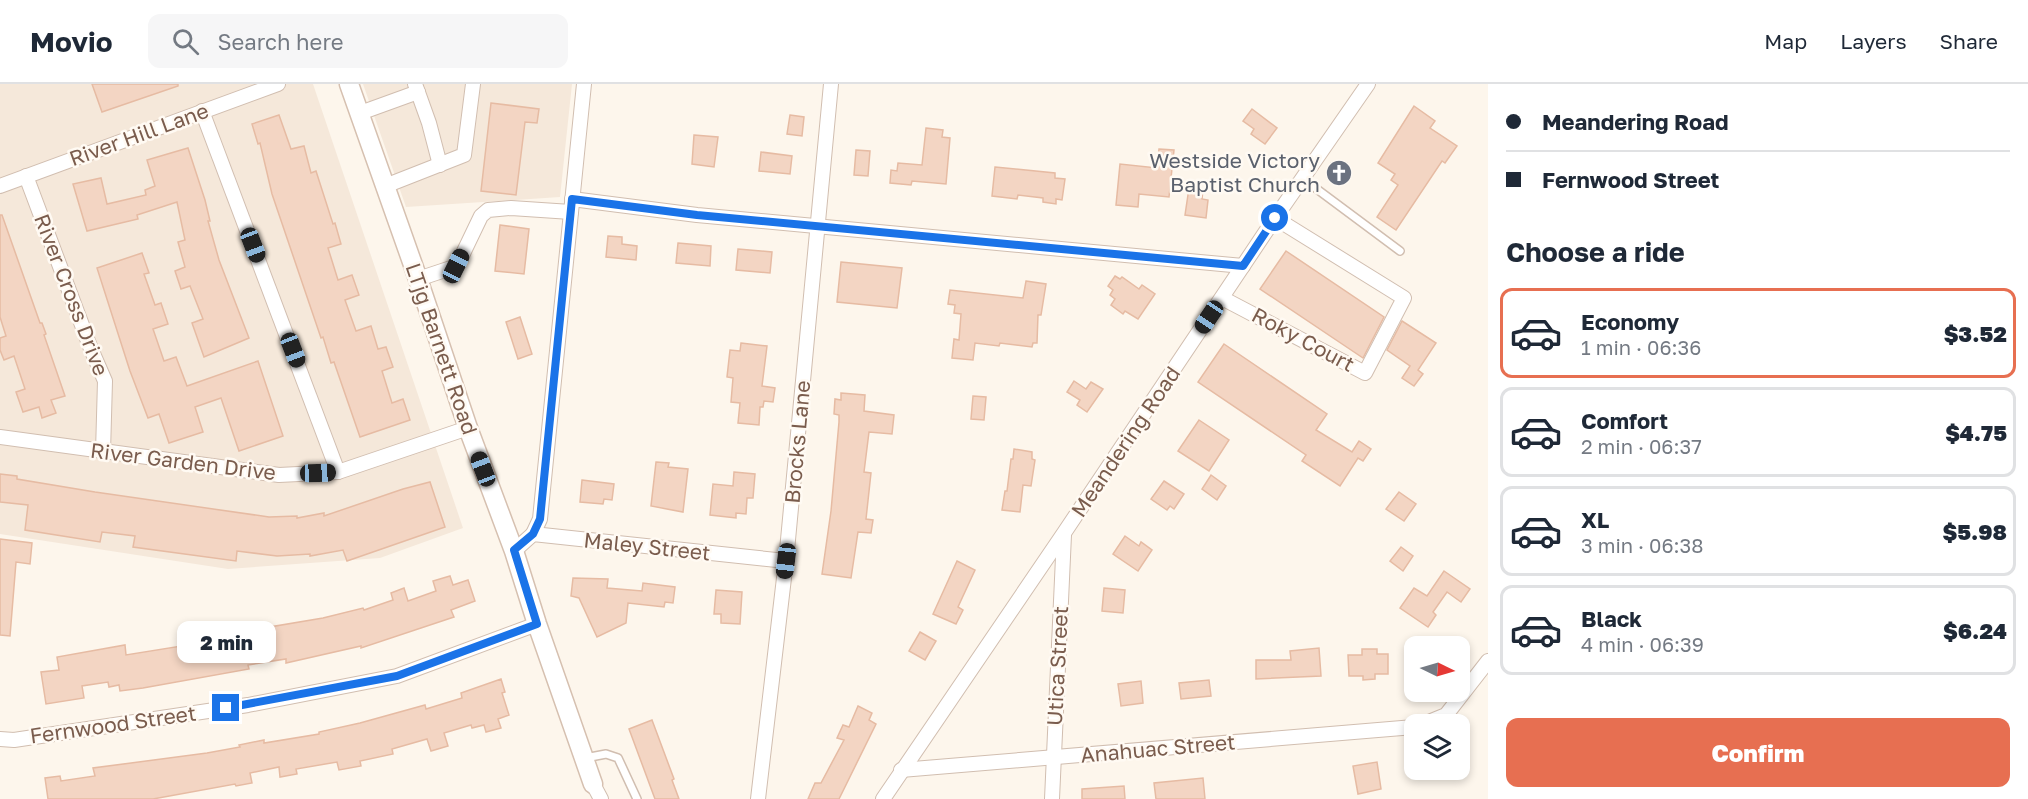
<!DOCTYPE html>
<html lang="en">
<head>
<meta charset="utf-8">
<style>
	:root { --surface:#fff; --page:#f6f6f7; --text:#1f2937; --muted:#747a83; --line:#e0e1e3; --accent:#e76f51 }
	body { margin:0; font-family:"Golos Text",sans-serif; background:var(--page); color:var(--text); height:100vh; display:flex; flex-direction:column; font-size:22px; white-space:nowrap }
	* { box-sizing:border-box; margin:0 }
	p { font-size:20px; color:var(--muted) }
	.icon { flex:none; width:33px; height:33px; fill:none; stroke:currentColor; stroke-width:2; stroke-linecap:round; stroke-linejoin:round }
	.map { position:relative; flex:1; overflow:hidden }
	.side { display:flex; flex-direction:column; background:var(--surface); width:540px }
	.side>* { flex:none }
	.banner { display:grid; align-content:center; height:132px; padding:0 18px; background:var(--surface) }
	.needle { width:39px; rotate:95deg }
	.fabs { position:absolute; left:1404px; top:552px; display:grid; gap:12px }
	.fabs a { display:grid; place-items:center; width:66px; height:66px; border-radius:12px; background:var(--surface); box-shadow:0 3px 9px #0003; font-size:30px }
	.end { position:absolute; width:27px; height:27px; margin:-14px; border:8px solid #1a73e8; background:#fff; box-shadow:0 0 0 3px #fff }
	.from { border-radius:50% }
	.bubble { position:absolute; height:42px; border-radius:12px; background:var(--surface); box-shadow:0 3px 9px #0003; font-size:20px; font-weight:800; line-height:42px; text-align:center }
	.car { position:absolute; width:18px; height:36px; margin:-18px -9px; border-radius:8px; box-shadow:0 0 4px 2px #0007; background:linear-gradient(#222 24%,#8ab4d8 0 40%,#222 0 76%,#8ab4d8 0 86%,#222 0) }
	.banner b { display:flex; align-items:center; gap:21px; height:57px; font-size:22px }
	.banner b+b { border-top:2px solid var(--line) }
	.banner i { width:15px; height:15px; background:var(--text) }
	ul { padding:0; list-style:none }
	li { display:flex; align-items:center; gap:18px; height:90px; margin:0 12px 9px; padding:0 6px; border:3px solid var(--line); border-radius:12px }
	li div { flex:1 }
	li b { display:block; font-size:22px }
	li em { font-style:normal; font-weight:800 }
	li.active { border-color:var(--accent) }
	li>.icon { width:54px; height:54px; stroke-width:1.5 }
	h2 { padding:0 18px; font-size:27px; line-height:72px }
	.primary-button { display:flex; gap:12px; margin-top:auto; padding:12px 18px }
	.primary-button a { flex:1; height:69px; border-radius:12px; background:var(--accent); color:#fff; font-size:24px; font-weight:800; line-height:69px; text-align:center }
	header { display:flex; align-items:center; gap:36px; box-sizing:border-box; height:84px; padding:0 30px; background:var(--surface); border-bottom:2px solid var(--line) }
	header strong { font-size:28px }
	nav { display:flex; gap:33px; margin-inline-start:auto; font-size:21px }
	.search { width:420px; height:54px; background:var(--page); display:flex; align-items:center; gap:15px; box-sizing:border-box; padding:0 21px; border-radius:12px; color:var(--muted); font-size:22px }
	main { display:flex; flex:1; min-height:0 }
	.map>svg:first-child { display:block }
</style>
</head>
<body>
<header>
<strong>Movio</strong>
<div class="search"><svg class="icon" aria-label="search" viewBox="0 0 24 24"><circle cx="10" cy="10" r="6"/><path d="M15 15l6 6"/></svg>Search here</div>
<nav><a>Map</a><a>Layers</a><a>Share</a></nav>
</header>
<main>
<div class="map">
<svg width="1488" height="715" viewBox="0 0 1488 715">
	<rect width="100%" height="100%" fill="#fdf6ec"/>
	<g fill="#f5e8da">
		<polygon points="0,0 313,0 463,444 380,474 228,485 0,450"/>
		<polygon points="363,0 572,0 560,113 406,123"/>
	</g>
	<g fill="#f3d5c3" stroke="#e6bba3" stroke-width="1.5">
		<polygon points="92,0 178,0 178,2 102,28"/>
		<polygon points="491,19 539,25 537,39 525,38 516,111 481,107"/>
		<polygon points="1414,22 1435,37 1430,44 1457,62 1445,79 1442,77 1396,146 1377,133 1398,101 1391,96 1395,90 1378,79"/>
		<polygon points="1252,25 1277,44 1265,60 1251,50 1254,45 1243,37"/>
		<polygon points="279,31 291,65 304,62 311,89 316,87 333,140 335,139 341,160 328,164 338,196 352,191 359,211 345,216 356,247 371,242 378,265 386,263 393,283 382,287 392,319 403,315 410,336 360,353 334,278 331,279 323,253 321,254 272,110 260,59 258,60 252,40"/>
		<polygon points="790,31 804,33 802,52 787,50"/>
		<polygon points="926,44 943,46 942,53 950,54 946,100 912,97 911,101 890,99 891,86 897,87 898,79 922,81"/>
		<polygon points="694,51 718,53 714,83 692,80"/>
		<polygon points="188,64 205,116 210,137 208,137 219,176 249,254 204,273 192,239 203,235 190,202 181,205 175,187 185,183 178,158 185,156 177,118 137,131 138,135 87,147 73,100 101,94 107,120 146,111 145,106 155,102 147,76"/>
		<polygon points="1159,65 1174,66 1169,113 1139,110 1138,123 1116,121 1120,80 1157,84"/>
		<polygon points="856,66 870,67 868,92 854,91"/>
		<polygon points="761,68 792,72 790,90 759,87"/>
		<polygon points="995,83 1055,89 1055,94 1065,95 1062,116 1056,115 1056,120 1043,118 1043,114 1018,111 1017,115 992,112"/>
		<polygon points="1189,104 1203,106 1202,115 1208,116 1206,134 1185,131"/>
		<polygon points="0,131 2,131 40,239 42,239 46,250 44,251 65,312 51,316 56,329 42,334 39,323 23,328 16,308 25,305 14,272 4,276 0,266 0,254 6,252 0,233"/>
		<polygon points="500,141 529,145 524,190 495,187"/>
		<polygon points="608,152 622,153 622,160 637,162 636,176 606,173"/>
		<polygon points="678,159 711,162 710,182 676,179"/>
		<polygon points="738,165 772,168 770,189 736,186"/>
		<polygon points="1286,167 1384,233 1363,274 1260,205"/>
		<polygon points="142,169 149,189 144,190 155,221 161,219 168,240 153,245 164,277 176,273 187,302 258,277 283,352 239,367 221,314 195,323 203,348 169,359 159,330 148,334 130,287 97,184"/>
		<polygon points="841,178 902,184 897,224 837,218"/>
		<polygon points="1115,192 1120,195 1122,193 1139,205 1142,201 1155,210 1138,235 1125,227 1123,230 1111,221 1115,215 1110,211 1113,206 1108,202"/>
		<polygon points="1026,197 1046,200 1041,231 1038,231 1037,259 1033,259 1032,263 1000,259 999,262 975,259 973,276 952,274 954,255 959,256 961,230 954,229 955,221 948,220 950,206 1023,214"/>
		<polygon points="520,233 532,270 518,275 506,238"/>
		<polygon points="1402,237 1436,259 1418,286 1423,290 1414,302 1402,294 1410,282 1387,266"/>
		<polygon points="741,259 767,262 762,302 775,304 773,318 764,317 763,323 760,323 759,341 738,339 740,319 731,318 733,294 727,293 730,266 740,267"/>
		<polygon points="1224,260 1327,330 1316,346 1352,368 1359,357 1371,365 1363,377 1358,374 1340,402 1302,377 1306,371 1198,298"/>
		<polygon points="1074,297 1086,305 1091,298 1103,305 1087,328 1077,321 1080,316 1067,308"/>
		<polygon points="841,309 865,311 864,327 894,331 892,350 869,348 864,388 871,389 866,435 873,436 871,449 858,448 851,494 822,490 831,427 839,338 839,331 834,330 835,315 841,316"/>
		<polygon points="973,312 986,313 984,336 971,335"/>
		<polygon points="1199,336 1229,356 1209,387 1178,367"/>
		<polygon points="1014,365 1032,368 1032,375 1035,376 1031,402 1023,401 1020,428 1002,426 1005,407 1007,407 1011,375 1013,375"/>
		<polygon points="656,378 669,379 668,383 688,385 683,428 651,422"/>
		<polygon points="734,388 755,390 753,414 747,414 746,430 736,429 736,434 710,431 713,400 733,402"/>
		<polygon points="0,390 17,392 17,395 95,408 269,433 297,432 297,434 324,429 324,432 403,405 430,398 445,443 347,477 343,466 310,472 310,470 277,472 237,467 236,477 133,463 135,452 102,448 100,458 25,446 28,421 0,418"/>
		<polygon points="1211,391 1226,402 1217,416 1202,405"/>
		<polygon points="582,396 614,400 612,416 604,415 603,420 580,418"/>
		<polygon points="1164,397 1184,410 1174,425 1170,422 1167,426 1151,415"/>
		<polygon points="1399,408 1416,420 1404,437 1386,425"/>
		<polygon points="1125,452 1139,462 1141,458 1152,466 1138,487 1113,470"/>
		<polygon points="0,455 32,459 30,480 16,478 10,552 0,551"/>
		<polygon points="1401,463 1413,472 1403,487 1390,477"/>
		<polygon points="957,477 975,486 958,523 963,526 956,540 933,530"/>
		<polygon points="1444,487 1470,505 1461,518 1447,508 1433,528 1436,531 1428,543 1400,524 1414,504 1427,512"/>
		<polygon points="450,492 453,501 468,496 475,517 451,526 454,533 361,564 361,562 286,579 286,575 248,581 249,585 143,604 120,607 119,601 109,603 108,598 82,602 84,614 46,620 41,588 59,586 57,573 125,561 126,571 182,562 181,557 199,554 200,565 229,560 228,550 323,534 363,524 364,526 393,516 391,509 404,504 408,517 436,507 433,497"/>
		<polygon points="573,494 608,495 607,504 642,507 643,499 675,503 673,519 665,518 664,523 628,519 626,539 597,553 579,514 571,512"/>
		<polygon points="1104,504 1125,506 1123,529 1102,527"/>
		<polygon points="716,506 742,508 740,540 721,539 721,530 714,530"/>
		<polygon points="920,548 936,557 925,576 909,567"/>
		<polygon points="1319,564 1321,592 1256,595 1256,576 1291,576 1290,567"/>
		<polygon points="1362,565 1377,565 1377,570 1388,570 1388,590 1375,590 1375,595 1363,596 1363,592 1349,592 1348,571 1362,571"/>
		<polygon points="501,595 505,608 502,609 509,631 498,635 501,644 486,648 484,641 472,644 471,641 444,649 448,662 431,667 427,655 392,665 393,670 360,677 361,682 339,686 337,678 296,685 297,690 280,693 279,683 250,689 252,699 236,702 235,700 153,715 48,715 45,694 60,692 61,697 95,692 93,684 207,669 240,663 239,661 264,656 264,659 319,650 319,648 360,639 425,621 426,625 462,614 461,609"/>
		<polygon points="1209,596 1211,612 1181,615 1179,599"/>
		<polygon points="1141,597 1143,619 1121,622 1118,600"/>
		<polygon points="858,622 872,629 869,636 876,640 839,715 808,715 815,699 821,699 844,656 837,654 843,641 849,643"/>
		<polygon points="652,636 674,695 672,696 679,715 655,715 629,645"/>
		<polygon points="1377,678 1381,705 1358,710 1353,682"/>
		<polygon points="1203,694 1205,715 1156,715 1154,699"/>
		<polygon points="1124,702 1125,715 1082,715 1082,705"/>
	</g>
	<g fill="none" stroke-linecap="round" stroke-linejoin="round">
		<g stroke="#d1beb0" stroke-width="10">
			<g id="lane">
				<polyline points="1302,94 1400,167"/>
				<polyline points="585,674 606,670 618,674 637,715"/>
			</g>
		</g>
		<g stroke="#d1beb0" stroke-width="16">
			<g id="street">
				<polyline points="415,0 429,39 440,81"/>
				<polyline points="202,27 338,388"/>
				<polyline points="360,29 418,8"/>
				<polyline points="26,92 91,265 105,297 103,368"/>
				<polyline points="0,102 278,0"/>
				<polyline points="385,102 464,71 473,0"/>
				<polyline points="572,115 697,131 1243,182"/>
				<polyline points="418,195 457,182 481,132 488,126 511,124 571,128"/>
				<polyline points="1222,214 1365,289 1404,214 1275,134"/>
				<polyline points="0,353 279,391 338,388 468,344"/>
				<polyline points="533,450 540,435 584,0"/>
				<polyline points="514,467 533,450 786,477"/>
				<polyline points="1424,640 1446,631 1488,577"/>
				<polyline points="0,655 14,656 248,621 397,592 537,540"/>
				<polyline points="901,686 1414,643"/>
				<polyline points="593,700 601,715"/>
				<polyline points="758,715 786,477 831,0"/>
				<polyline points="883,715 1064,449 1275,134 1368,0"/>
				<polyline points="1052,715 1064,451"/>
			</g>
		</g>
		<g stroke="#d6c0b0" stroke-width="21">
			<polyline id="secondary" points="349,0 418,195 468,344 514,467 537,540 593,700"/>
		</g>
		<use href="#lane" stroke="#fff" stroke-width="7"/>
		<use href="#street" stroke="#fff" stroke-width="14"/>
		<use href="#secondary" stroke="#fff" stroke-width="18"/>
	</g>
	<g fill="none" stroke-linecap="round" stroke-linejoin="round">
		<polyline stroke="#1a73e8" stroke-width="8" points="226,624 397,592 537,540 514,466 533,450 540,435 572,115 697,131 1243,182 1275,134"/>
	</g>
	<defs>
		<g id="church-disc" transform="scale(1.35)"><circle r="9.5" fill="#6b7280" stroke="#fffaf3"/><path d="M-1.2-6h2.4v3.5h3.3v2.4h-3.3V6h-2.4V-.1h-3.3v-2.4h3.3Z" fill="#fff"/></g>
	</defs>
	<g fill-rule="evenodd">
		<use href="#church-disc" x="1339" y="89"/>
	</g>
	<g text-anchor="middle" stroke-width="5" stroke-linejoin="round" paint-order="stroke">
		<g font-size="21" fill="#7a5c4d" stroke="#fffaf3">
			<text transform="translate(139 51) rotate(-20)" y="7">River Hill Lane</text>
			<text transform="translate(71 211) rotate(69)" y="7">River Cross Drive</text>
			<text transform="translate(1303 256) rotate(28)" y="7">Roky Court</text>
			<text transform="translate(441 265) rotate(71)" y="7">LTjg Barnett Road</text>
			<text transform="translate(798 358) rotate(-85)" y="7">Brocks Lane</text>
			<text transform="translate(1126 358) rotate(-56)" y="7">Meandering Road</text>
			<text transform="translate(183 378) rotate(7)" y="7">River Garden Drive</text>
			<text transform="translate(647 463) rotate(6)" y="7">Maley Street</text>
			<text transform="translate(1058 582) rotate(-87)" y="7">Utica Street</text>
			<text transform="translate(113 641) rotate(-8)" y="7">Fernwood Street</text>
			<text transform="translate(1158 665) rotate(-5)" y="7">Anahuac Street</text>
		</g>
		<g font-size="21" fill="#5b616d" stroke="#fffaf3" text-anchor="end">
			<text x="1320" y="84">Westside Victory<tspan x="1320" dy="24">Baptist Church</tspan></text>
		</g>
	</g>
</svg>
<div class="fabs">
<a><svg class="needle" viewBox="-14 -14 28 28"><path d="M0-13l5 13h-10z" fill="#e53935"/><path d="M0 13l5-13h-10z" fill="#747a83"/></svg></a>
<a><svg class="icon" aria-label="layers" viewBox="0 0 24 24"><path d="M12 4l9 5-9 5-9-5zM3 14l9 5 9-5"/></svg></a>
</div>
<i class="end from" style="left:1275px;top:134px"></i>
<i class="end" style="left:226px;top:624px"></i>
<div class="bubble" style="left:177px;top:537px;width:99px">2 min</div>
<i class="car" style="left:253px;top:161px;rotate:159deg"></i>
<i class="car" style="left:456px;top:182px;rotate:26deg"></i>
<i class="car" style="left:1209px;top:233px;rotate:214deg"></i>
<i class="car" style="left:293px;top:266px;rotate:159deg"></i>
<i class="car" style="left:483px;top:385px;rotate:339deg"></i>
<i class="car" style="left:318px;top:389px;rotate:88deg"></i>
<i class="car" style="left:786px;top:477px;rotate:187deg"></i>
</div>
<section class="side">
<div class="banner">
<b><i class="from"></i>Meandering Road</b>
<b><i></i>Fernwood Street</b>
</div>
<h2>Choose a ride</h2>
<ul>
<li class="active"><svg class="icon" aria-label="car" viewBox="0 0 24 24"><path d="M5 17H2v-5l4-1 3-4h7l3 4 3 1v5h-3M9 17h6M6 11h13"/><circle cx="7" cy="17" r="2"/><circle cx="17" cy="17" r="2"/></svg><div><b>Economy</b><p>1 min · 06:36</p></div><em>$3.52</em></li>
<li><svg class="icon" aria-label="car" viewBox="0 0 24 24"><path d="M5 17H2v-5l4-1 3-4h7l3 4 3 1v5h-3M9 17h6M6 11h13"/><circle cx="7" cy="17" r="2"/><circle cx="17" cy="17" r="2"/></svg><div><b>Comfort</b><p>2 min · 06:37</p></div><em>$4.75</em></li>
<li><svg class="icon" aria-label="car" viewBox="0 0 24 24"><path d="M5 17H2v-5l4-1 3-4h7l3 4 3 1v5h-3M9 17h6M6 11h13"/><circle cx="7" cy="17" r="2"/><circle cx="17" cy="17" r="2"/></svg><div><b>XL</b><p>3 min · 06:38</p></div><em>$5.98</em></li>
<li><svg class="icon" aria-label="car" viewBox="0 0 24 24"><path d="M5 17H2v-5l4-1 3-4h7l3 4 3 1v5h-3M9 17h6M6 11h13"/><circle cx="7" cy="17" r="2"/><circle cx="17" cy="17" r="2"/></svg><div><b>Black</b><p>4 min · 06:39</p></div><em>$6.24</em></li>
</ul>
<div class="primary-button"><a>Confirm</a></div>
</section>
</main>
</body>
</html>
